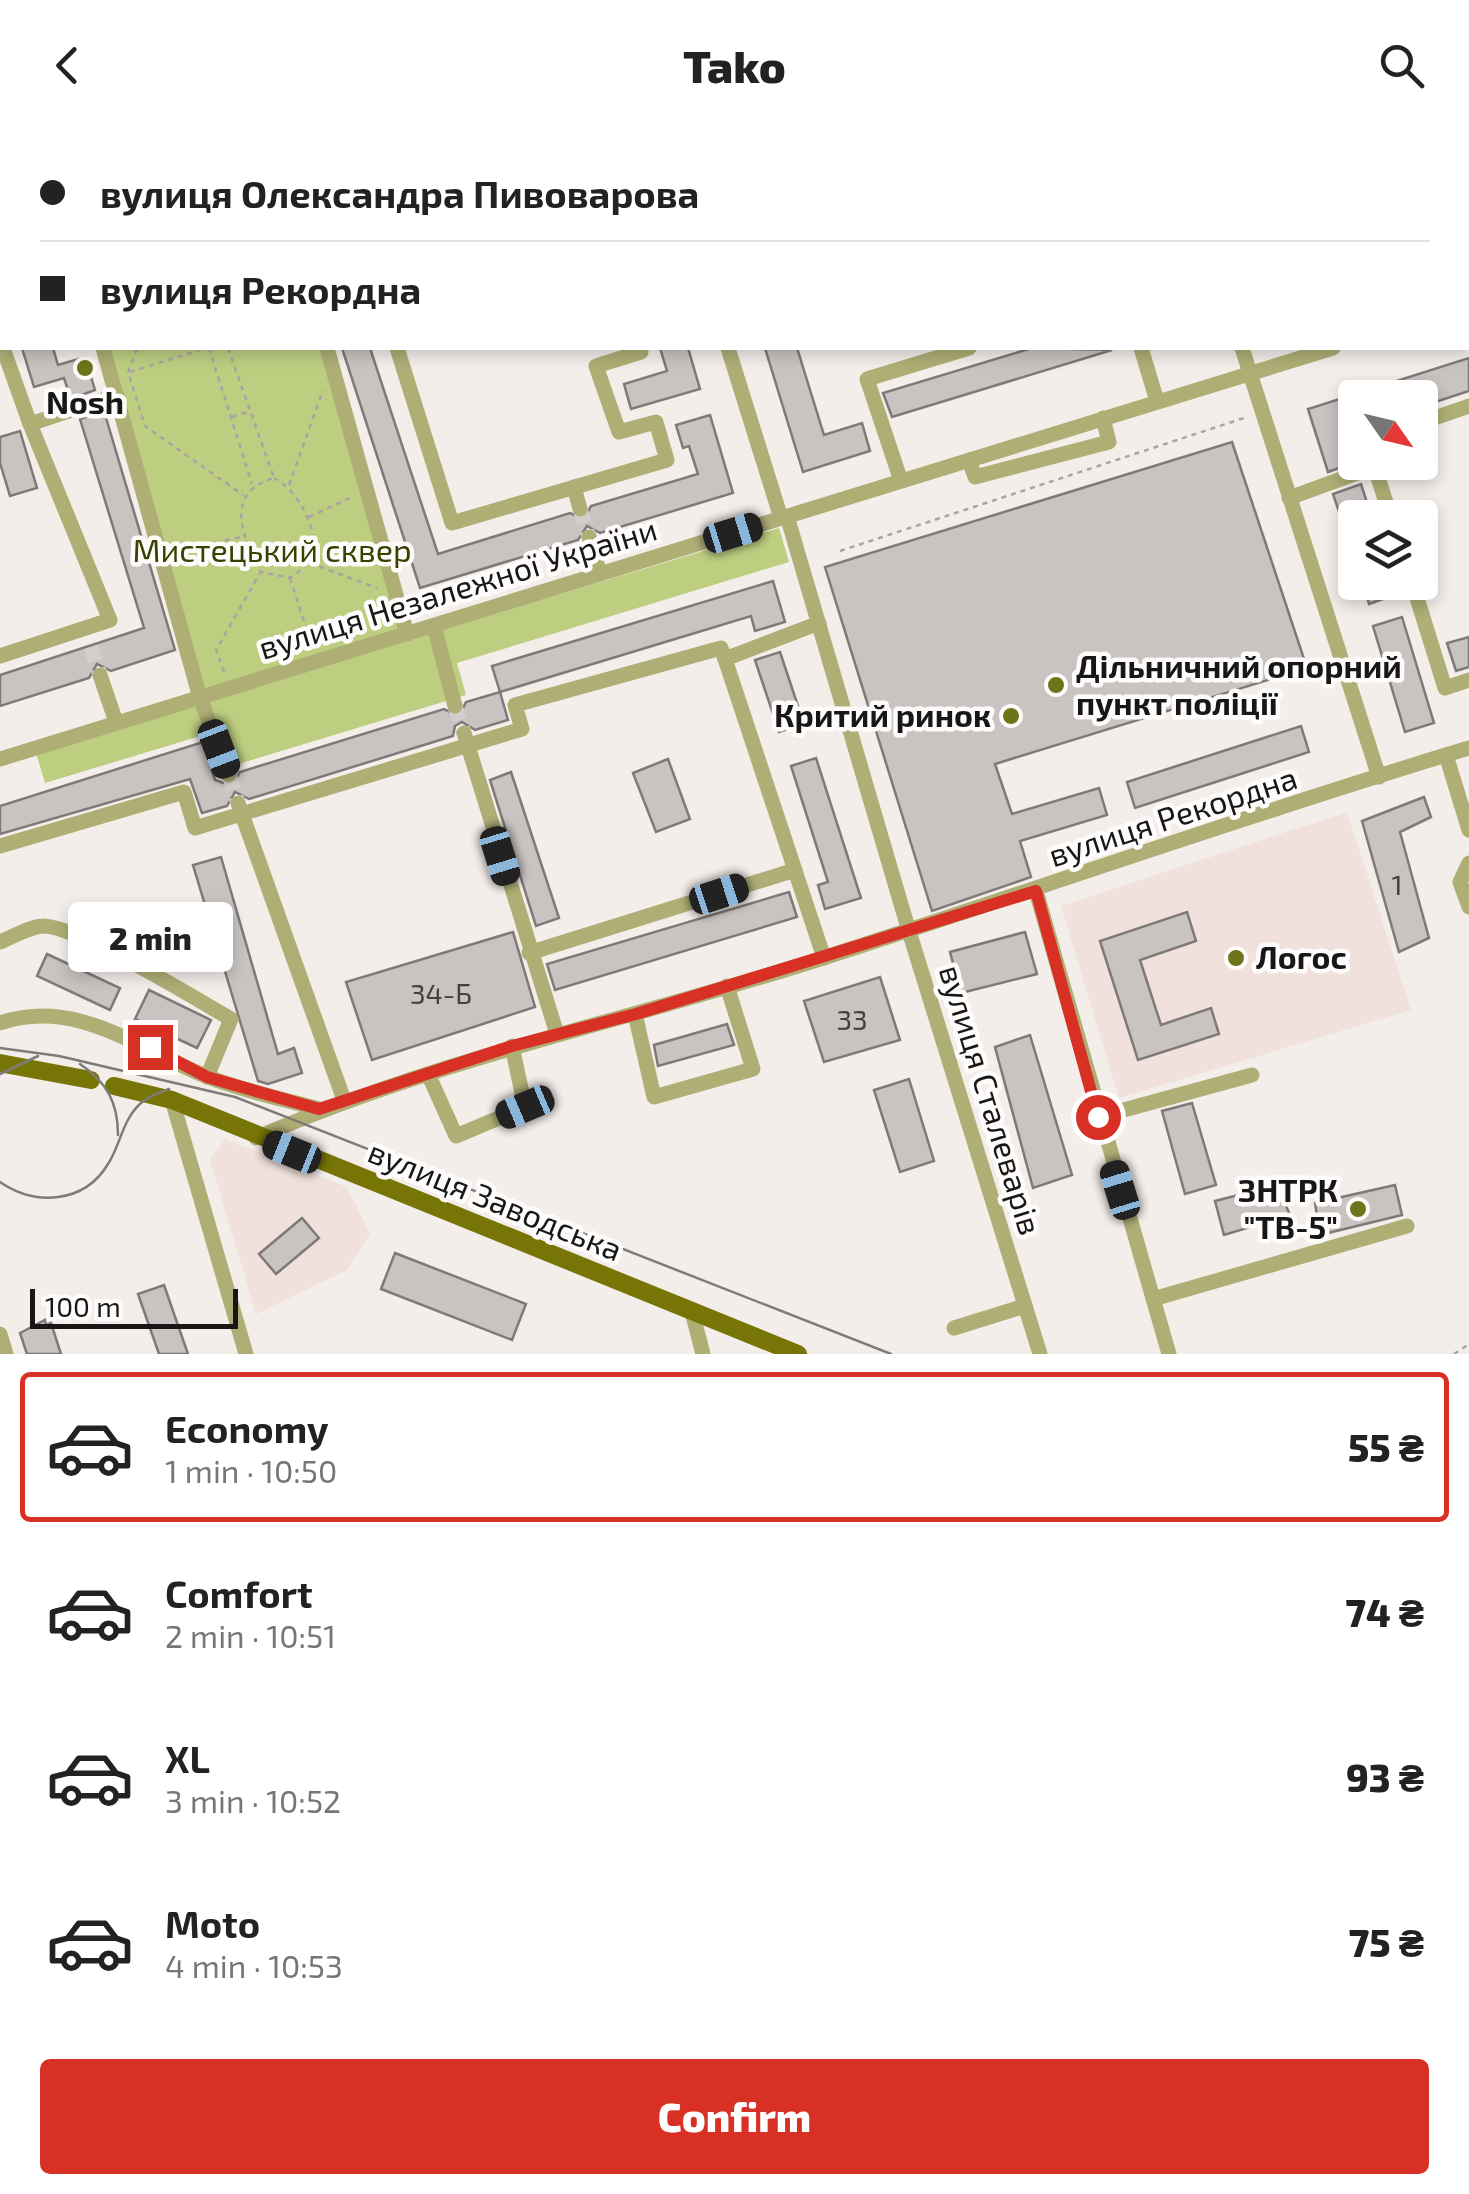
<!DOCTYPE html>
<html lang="en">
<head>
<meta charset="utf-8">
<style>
	:root { --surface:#fff; --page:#f6f6f6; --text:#222; --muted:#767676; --line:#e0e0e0; --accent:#d93025 }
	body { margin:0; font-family:"Exo 2",sans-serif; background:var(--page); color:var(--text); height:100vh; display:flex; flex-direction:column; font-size:38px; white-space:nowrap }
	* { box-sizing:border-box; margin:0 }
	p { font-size:32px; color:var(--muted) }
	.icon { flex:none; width:55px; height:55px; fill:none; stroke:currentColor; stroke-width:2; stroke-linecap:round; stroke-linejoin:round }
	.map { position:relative; height:1224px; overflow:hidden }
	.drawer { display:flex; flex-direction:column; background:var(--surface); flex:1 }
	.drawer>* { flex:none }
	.hud { position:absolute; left:0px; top:0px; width:1470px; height:220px; box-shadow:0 5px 15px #0003; display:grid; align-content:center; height:220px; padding:0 40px; background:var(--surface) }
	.needle { width:65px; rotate:124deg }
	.buttons { position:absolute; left:1338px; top:250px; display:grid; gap:20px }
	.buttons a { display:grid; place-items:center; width:100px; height:100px; border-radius:10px; background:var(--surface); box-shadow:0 5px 15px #0003; font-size:50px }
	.scale { position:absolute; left:30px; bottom:25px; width:208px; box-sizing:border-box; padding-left:10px; border:5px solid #181616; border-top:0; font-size:28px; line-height:35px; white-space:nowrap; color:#181616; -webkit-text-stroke:8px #fefcfb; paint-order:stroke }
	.end { position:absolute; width:45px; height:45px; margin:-22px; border:12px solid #d93025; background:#fff; box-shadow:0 0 0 5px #fff }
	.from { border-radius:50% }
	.bubble { position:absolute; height:70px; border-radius:10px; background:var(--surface); box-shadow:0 5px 15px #0003; font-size:32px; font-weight:800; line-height:70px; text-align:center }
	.car { position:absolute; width:30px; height:60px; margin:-30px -15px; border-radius:12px; box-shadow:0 0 8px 2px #0007; background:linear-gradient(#222 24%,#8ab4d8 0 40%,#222 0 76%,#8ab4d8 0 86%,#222 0) }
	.hud b { display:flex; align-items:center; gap:35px; height:95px; font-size:38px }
	.hud b+b { border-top:2px solid var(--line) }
	.hud i { width:25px; height:25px; background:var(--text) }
	ul { padding:18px 0 0; list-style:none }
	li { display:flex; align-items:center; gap:30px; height:150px; margin:0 20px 15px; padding:0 20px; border:5px solid transparent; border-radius:10px }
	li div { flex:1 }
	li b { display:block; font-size:38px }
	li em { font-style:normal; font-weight:800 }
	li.active { border-color:var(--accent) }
	li>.icon { width:90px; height:90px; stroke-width:1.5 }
	.button { display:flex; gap:20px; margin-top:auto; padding:20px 40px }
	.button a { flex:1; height:115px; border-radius:10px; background:var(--accent); color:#fff; font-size:40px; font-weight:800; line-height:115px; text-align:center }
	header { display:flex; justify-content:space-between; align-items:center; height:130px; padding:0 40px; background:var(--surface); font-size:45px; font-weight:800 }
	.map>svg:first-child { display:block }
</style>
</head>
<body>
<header><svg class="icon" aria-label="back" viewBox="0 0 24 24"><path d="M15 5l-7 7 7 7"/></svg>Tako<svg class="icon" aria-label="search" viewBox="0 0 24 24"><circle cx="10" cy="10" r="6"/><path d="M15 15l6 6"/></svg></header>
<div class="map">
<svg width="1469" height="1224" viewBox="0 0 1469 1224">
	<rect width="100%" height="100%" fill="#f4eeeb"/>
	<g fill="#f0e1dc">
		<polygon points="1347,682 1411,880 1119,968 1061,776"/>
		<polygon points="225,1009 347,1057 370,1104 347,1140 256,1184 210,1030"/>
	</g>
	<g fill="#bdce81">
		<polygon points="103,218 327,218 407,504 200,568"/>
		<polygon points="779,398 789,432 457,533 466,565 219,640 207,604 45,653 36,623"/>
	</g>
	<g fill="#c9c3c1" stroke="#7f7977" stroke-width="2.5">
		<polygon points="22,218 53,218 58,235 85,227 95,260 71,269 64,248 34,257"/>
		<polygon points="342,218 370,218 438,424 570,383 584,389 591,376 698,344 689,316 683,318 676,295 710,285 733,363 600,403 587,396 578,410 420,458"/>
		<polygon points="660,218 688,218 700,259 631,279 624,254 667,241"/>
		<polygon points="765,218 797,218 824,305 862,293 870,321 803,342"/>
		<polygon points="1032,218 1112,220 892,287 883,263"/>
		<polygon points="1469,228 1469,261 1420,277 1420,268 1355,268 1355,297 1348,299 1355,332 1328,342 1308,279"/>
		<polygon points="104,281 175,520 111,541 97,534 89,548 0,576 0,545 144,498 80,289"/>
		<polygon points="20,301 37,358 10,366 0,333 0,307"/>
		<polygon points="1232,312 1307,538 995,634 1012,684 1099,658 1107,685 1020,711 1031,747 932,781 825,437"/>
		<polygon points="1361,354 1372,388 1355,388 1353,423 1333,364"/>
		<polygon points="773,451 785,492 755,501 751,486 500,562 492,536"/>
		<polygon points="1363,452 1393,452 1397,464 1369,474"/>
		<polygon points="1402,487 1434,593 1405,602 1373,496"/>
		<polygon points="1469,507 1469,537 1456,541 1447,513"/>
		<polygon points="780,522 804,594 779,602 755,530"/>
		<polygon points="500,562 508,590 475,600 462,592 455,596 453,606 249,669 235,662 227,676 202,683 190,649 0,704 0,676 203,612 215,650 232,656 240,642 444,579 459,586 466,572"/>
		<polygon points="1301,596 1309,622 1135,678 1127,652"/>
		<polygon points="816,628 861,768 825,779 818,755 828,752 791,636"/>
		<polygon points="668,629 690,689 656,702 633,643"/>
		<polygon points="511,642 559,788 536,796 490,650"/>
		<polygon points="1424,667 1431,687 1400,702 1429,808 1399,822 1362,691"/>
		<polygon points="221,727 278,924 294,918 302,943 268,954 258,951 193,735"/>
		<polygon points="789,762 797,787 555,860 547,834"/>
		<polygon points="1187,782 1196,811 1140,830 1161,895 1211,878 1219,904 1138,930 1100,811"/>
		<polygon points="513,802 535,877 372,930 346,852"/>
		<polygon points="1025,802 1037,844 961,863 950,822"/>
		<polygon points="47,824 120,858 110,880 37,846"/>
		<polygon points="880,847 900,910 824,932 804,871"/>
		<polygon points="149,860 211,890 197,918 135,889"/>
		<polygon points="727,894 734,915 658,936 654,915"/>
		<polygon points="1030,905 1072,1045 1033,1058 995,917"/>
		<polygon points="909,949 934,1031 900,1042 874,960"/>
		<polygon points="1192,973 1216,1055 1185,1064 1162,981"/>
		<polygon points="1395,1055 1402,1085 1320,1105 1315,1073"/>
		<polygon points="1270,1057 1276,1072 1285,1073 1295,1098 1283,1100 1277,1089 1224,1105 1215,1071"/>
		<polygon points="302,1088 319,1108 276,1144 259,1124"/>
		<polygon points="395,1123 526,1174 512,1210 381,1159"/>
		<polygon points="164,1155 188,1224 159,1224 138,1164"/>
		<polygon points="45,1190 46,1195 51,1193 61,1224 27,1224 20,1203"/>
	</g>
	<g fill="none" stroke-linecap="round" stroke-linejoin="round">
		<g stroke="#d3cecb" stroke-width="15" stroke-dasharray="15 8" stroke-linecap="butt">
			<polyline points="580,379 589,407"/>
			<polyline points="91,517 100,545"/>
			<polyline points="455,576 464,603"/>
			<polyline points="229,645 238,673"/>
		</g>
		<g stroke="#a9a4a2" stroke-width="2.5" stroke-dasharray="5 5" stroke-linecap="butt">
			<polyline points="1297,0 1298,2"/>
			<polyline points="1460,0 1460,2"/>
			<polyline points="1468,26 1469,31"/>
			<polyline points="0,100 2,99"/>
			<polyline points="148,218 136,221 128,242 145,296 243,365"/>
			<polyline points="209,218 252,354"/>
			<polyline points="228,218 274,348"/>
			<polyline points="130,242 206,218"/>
			<polyline points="232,287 248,282"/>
			<path d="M274,348C298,360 324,405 308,432C305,438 295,444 290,448L261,442C242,406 223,363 274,348Z"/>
			<polyline points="289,355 323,260"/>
			<polyline points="309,387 352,367"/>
			<polyline points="176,421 241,407"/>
			<polyline points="840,421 1247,287"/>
			<polyline points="310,433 377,458"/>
			<polyline points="290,448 312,516"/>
			<polyline points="224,542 216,520 260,443"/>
			<polyline points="1454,1224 1469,1214"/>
		</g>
		<g stroke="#aeae75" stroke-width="15">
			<polyline points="117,0 118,2"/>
			<polyline points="195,0 195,2"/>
			<polyline points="447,0 448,2"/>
			<polyline points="562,0 563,2"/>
			<polyline points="660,0 661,2"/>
			<polyline points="1174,0 1175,2"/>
			<polyline points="1365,0 1366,2"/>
			<polyline points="533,2 541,0"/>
			<polyline points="962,2 969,0"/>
			<polyline points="1468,66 1469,66"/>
			<polyline points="1468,177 1469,177"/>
			<polyline points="3,218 30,294 117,265"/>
			<polyline points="103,218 200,568 229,645"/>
			<polyline points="327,218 407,504"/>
			<polyline points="397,218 452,393 667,330 656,292 619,302 596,236 641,222 640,218"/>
			<polyline points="728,218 781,388"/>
			<polyline points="1141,218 1157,271"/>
			<polyline points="1242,218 1379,647"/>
			<polyline points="1420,293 1469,276"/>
			<polyline points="969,330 975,347 1109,312 1103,288"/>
			<polyline points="1373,332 1391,388"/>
			<polyline points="901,351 867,249 969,218"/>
			<polyline points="574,357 580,379"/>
			<polyline points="1289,368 1374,337"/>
			<polyline points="787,386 908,798 1040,1224"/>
			<polyline points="589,407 600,444"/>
			<polyline points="1412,452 1445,558 1469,550"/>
			<polyline points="434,496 455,576"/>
			<polyline points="0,526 110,490 30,294"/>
			<polyline points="725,529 824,828"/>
			<polyline points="100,545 116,592"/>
			<polyline points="464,603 557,904"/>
			<polyline points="1446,625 1469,700"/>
			<polyline points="0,629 1333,218"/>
			<polyline points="238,673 344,970"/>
			<polyline points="0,716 184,662 195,698 522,599 515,575 721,518 725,529 819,493"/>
			<polyline points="1469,733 1460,752 1469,777"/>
			<polyline points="1036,761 1169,1224"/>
			<path d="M0,812C12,807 31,796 44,796C79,797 196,869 231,889L207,947"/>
			<polyline points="529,823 795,740"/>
			<polyline points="635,884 654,967 753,939 727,856"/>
			<path d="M0,893C78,867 139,920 208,947C244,961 282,969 319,979"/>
			<polyline points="428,944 456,1006 525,977 512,916"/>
			<polyline points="172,970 246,1224"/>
			<polyline points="1098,987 1252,945"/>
			<path d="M256,1008C439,928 634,889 823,828C1038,759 1253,683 1469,618"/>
			<polyline points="1153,1169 1407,1096"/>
			<polyline points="692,1182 703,1224"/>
			<polyline points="954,1198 1025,1176"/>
			<polyline points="0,1204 6,1224"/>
		</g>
		<g stroke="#777505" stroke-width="18">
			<polyline points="148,2 156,0"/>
			<polyline points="253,2 261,0"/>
			<polyline points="0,47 2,47"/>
			<polyline points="0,78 2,77"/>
			<polyline points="0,933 91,950"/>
			<polyline points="114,956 172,970 798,1224"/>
		</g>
		<g stroke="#7f7b79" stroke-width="2.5">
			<polyline points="0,918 59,926 235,967 891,1224"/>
			<path d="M80,934C107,952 118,973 118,1005"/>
			<polyline points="0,944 38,926"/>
			<path d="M0,1052C35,1076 84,1074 108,1034C121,1014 122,990 141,973C148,966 159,963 169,959"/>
		</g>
	</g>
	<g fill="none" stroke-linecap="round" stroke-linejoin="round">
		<polyline stroke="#d93025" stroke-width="12" points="150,917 207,947 319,979 512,916 636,884 1036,761 1098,987"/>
	</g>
	<g fill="#6f731a" stroke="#fefcfb" stroke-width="4">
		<circle cx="85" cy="238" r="10"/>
		<circle cx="1056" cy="555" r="10"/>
		<circle cx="1011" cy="586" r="10"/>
		<circle cx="1236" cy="828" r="10"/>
		<circle cx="1358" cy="1079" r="10"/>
	</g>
	<g text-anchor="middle" stroke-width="9" stroke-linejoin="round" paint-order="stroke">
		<g font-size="28" fill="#444141">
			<text x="1397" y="765">1</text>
			<text x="441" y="874">34-Б</text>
			<text x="852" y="900">33</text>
		</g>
		<g font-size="32" font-weight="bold" fill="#181616" stroke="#fefcfb" text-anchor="start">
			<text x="85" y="284" text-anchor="middle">Nosh</text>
			<text x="1076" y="548">Дільничний опорний<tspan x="1076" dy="37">пункт поліції</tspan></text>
			<text x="991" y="597" text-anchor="end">Критий ринок</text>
			<text x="1256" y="839">Логос</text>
			<text x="1338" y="1072" text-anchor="end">ЗНТРК<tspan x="1338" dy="37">"ТВ-5"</tspan></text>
		</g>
		<g font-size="32" fill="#384100" stroke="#fefcfb">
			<text x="272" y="432">Мистецький сквер</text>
		</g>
		<g font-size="32" fill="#181616" stroke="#fefcfb">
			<text transform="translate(458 459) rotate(-17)" y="11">вулиця Незалежної України</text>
			<text transform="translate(1173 687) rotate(-18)" y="11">вулиця Рекордна</text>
			<text transform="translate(990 970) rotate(73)" y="11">вулиця Сталеварів</text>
			<text transform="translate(495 1071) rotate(22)" y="11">вулиця Заводська</text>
		</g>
	</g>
</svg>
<div class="buttons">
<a><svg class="needle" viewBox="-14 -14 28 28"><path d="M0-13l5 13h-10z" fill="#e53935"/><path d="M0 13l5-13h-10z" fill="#767676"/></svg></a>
<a><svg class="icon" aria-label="layers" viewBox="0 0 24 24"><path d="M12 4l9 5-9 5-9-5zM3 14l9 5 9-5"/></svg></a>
</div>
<div class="scale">100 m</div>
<i class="end from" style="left:1098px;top:987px"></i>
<i class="end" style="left:150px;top:917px"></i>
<div class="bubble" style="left:68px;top:772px;width:165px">2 min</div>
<i class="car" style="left:733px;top:403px;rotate:73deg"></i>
<i class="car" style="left:219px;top:619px;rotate:159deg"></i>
<i class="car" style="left:500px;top:726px;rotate:163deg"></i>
<i class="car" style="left:719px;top:764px;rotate:72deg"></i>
<i class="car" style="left:525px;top:977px;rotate:247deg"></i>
<i class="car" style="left:292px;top:1022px;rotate:292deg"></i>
<i class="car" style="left:1120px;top:1060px;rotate:343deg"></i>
<div class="hud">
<b><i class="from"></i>вулиця Олександра Пивоварова</b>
<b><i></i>вулиця Рекордна</b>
</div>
</div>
<section class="drawer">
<ul>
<li class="active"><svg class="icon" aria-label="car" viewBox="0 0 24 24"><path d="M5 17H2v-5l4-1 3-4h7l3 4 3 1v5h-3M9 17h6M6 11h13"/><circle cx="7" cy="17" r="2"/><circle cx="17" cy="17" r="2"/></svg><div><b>Economy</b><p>1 min · 10:50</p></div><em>55 ₴</em></li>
<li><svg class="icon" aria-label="car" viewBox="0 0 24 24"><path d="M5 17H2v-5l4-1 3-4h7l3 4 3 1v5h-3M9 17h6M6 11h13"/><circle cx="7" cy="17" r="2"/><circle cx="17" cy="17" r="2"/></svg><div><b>Comfort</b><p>2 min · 10:51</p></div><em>74 ₴</em></li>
<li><svg class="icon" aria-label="car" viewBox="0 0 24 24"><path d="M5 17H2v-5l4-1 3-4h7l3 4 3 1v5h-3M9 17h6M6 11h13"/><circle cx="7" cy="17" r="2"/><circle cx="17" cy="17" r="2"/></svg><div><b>XL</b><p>3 min · 10:52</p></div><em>93 ₴</em></li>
<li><svg class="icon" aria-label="car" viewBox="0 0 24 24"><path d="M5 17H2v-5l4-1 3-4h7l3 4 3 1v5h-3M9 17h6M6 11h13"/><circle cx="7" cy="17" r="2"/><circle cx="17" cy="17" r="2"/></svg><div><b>Moto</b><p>4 min · 10:53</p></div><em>75 ₴</em></li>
</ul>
<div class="button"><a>Confirm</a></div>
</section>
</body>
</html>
